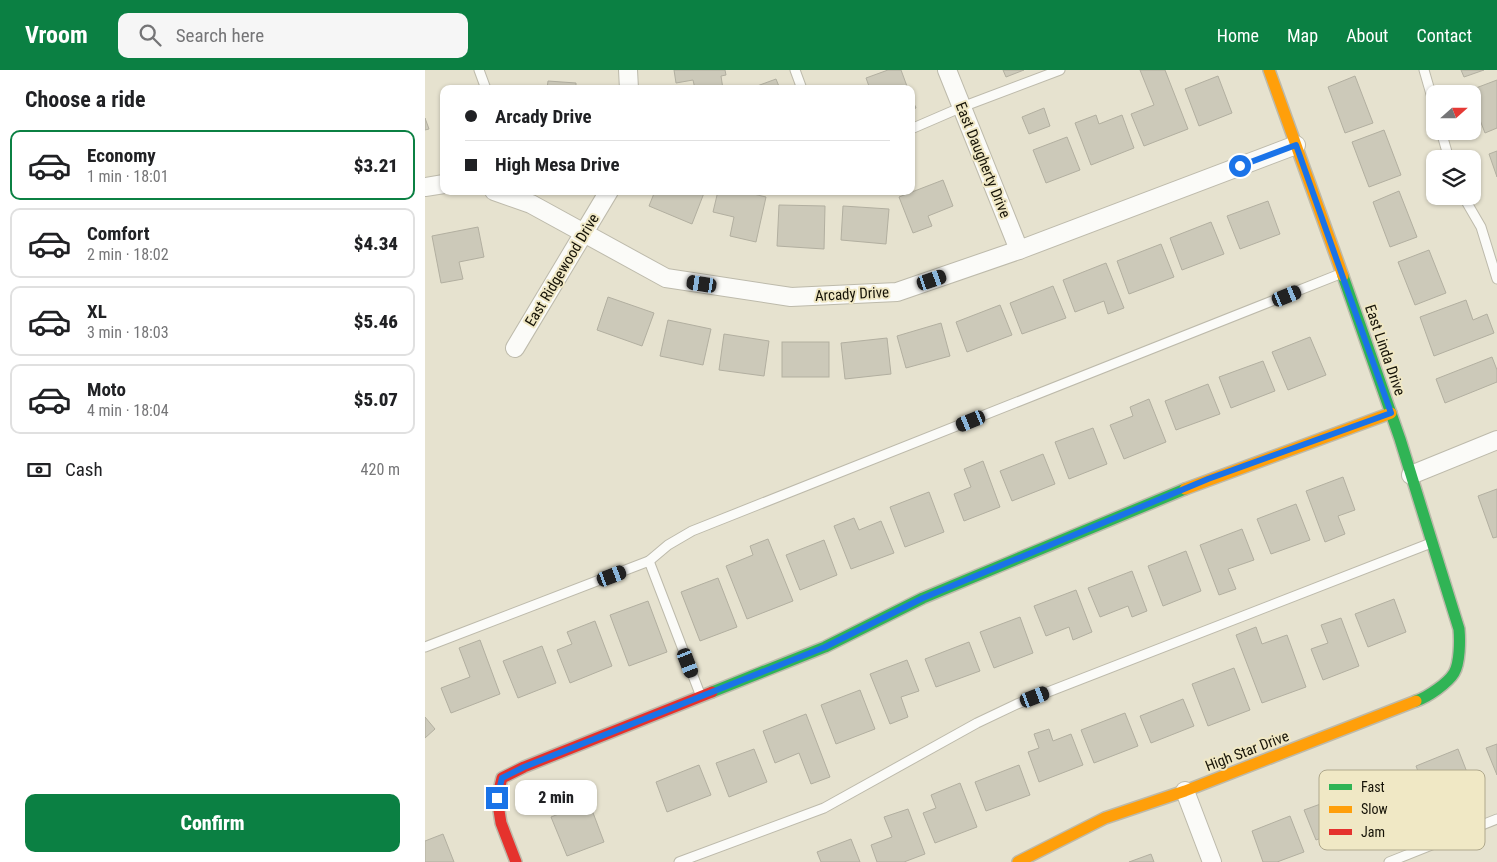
<!DOCTYPE html>
<html lang="en">
<head>
<meta charset="utf-8">
<style>
	:root { --surface:#fff; --page:#f6f6f6; --text:#202124; --muted:#757577; --line:#e0e0e0; --accent:#0b8043 }
	body { margin:0; font-family:"Roboto Condensed",sans-serif; background:var(--page); color:var(--text); height:100vh; display:flex; flex-direction:column; font-size:19px; white-space:nowrap }
	* { box-sizing:border-box; margin:0 }
	p { font-size:16px; color:var(--muted) }
	.icon { flex:none; width:28px; height:28px; fill:none; stroke:currentColor; stroke-width:2; stroke-linecap:round; stroke-linejoin:round }
	.map { position:relative; flex:1; overflow:hidden }
	.drawer { display:flex; flex-direction:column; background:var(--surface); width:425px }
	.drawer>* { flex:none }
	.guide { position:absolute; left:15px; top:15px; width:475px; height:110px; border-radius:10px; box-shadow:0 1px 4px #0004; display:grid; align-content:center; height:110px; padding:0 25px; background:var(--surface) }
	.needle { width:32px; rotate:69deg }
	.buttons { position:absolute; left:1001px; top:15px; display:grid; gap:10px }
	.buttons a { display:grid; place-items:center; width:55px; height:55px; border-radius:10px; background:var(--surface); box-shadow:0 1px 4px #0004; font-size:25px }
	.end { position:absolute; width:22px; height:22px; margin:-11px; border:6px solid #1a73e8; background:#fff; box-shadow:0 0 0 2px #fff }
	.from { border-radius:50% }
	.bubble { position:absolute; height:35px; border-radius:10px; background:var(--surface); box-shadow:0 1px 4px #0004; font-size:16px; font-weight:800; line-height:35px; text-align:center }
	.car { position:absolute; width:15px; height:30px; margin:-15px -8px; border-radius:6px; box-shadow:0 0 4px 1px #0007; background:linear-gradient(#222 24%,#8ab4d8 0 40%,#222 0 76%,#8ab4d8 0 86%,#222 0) }
	.guide b { display:flex; align-items:center; gap:18px; height:48px; font-size:19px }
	.guide b+b { border-top:1px solid var(--line) }
	.guide i { width:12px; height:12px; background:var(--text) }
	ul { padding:0; list-style:none }
	li { display:flex; align-items:center; gap:15px; height:70px; margin:0 10px 8px; padding:0 15px; border:2px solid var(--line); border-radius:10px }
	li div { flex:1 }
	li b { display:block; font-size:19px }
	li em { font-style:normal; font-weight:800 }
	li.on { border-color:var(--accent) }
	li>.icon { width:45px; height:45px; stroke-width:1.5 }
	h2 { padding:0 25px; font-size:22px; line-height:60px }
	.pay { display:flex; align-items:center; gap:12px; height:55px; padding:0 25px; font-size:19px }
	.pay p { margin-inline-start:auto }
	.cta { display:flex; gap:10px; margin-top:auto; padding:10px 25px }
	.cta a { flex:1; height:58px; border-radius:10px; background:var(--accent); color:#fff; font-size:20px; font-weight:800; line-height:58px; text-align:center }
	header { display:flex; align-items:center; gap:30px; box-sizing:border-box; height:70px; padding:0 25px; background:var(--accent); color:#fff }
	header strong { font-size:24px }
	nav { display:flex; gap:28px; margin-inline-start:auto; font-size:18px }
	.search { width:350px; height:45px; background:var(--page); display:flex; align-items:center; gap:12px; box-sizing:border-box; padding:0 18px; border-radius:10px; color:var(--muted); font-size:19px }
	main { display:flex; flex:1; min-height:0 }
	.map>svg:first-child { display:block }
</style>
</head>
<body>
<header>
<strong>Vroom</strong>
<div class="search"><svg class="icon" aria-label="search" viewBox="0 0 24 24"><circle cx="10" cy="10" r="6"/><path d="M15 15l6 6"/></svg>Search here</div>
<nav><a>Home</a><a>Map</a><a>About</a><a>Contact</a></nav>
</header>
<main>
<section class="drawer">
<h2>Choose a ride</h2>
<ul>
<li class="on"><svg class="icon" aria-label="car" viewBox="0 0 24 24"><path d="M5 17H2v-5l4-1 3-4h7l3 4 3 1v5h-3M9 17h6M6 11h13"/><circle cx="7" cy="17" r="2"/><circle cx="17" cy="17" r="2"/></svg><div><b>Economy</b><p>1 min · 18:01</p></div><em>$3.21</em></li>
<li><svg class="icon" aria-label="car" viewBox="0 0 24 24"><path d="M5 17H2v-5l4-1 3-4h7l3 4 3 1v5h-3M9 17h6M6 11h13"/><circle cx="7" cy="17" r="2"/><circle cx="17" cy="17" r="2"/></svg><div><b>Comfort</b><p>2 min · 18:02</p></div><em>$4.34</em></li>
<li><svg class="icon" aria-label="car" viewBox="0 0 24 24"><path d="M5 17H2v-5l4-1 3-4h7l3 4 3 1v5h-3M9 17h6M6 11h13"/><circle cx="7" cy="17" r="2"/><circle cx="17" cy="17" r="2"/></svg><div><b>XL</b><p>3 min · 18:03</p></div><em>$5.46</em></li>
<li><svg class="icon" aria-label="car" viewBox="0 0 24 24"><path d="M5 17H2v-5l4-1 3-4h7l3 4 3 1v5h-3M9 17h6M6 11h13"/><circle cx="7" cy="17" r="2"/><circle cx="17" cy="17" r="2"/></svg><div><b>Moto</b><p>4 min · 18:04</p></div><em>$5.07</em></li>
</ul>
<div class="pay"><svg class="icon" aria-label="cash" viewBox="0 0 24 24"><path d="M3 7h18v10H3z"/><circle cx="12" cy="12" r="2"/></svg>Cash<p>420 m</p></div>
<div class="cta"><a>Confirm</a></div>
</section>
<div class="map">
<svg width="1072" height="792" viewBox="0 0 1072 792">
	<rect width="100%" height="100%" fill="#e6e2cf"/>
	<g fill="#ccc9b9" stroke="#b2afa0">
		<polygon points="249,0 300,0 301,5 296,6 298,19 270,19 268,10 251,13"/>
		<polygon points="463,0 476,0 483,19 445,19 441,8"/>
		<polygon points="578,0 599,0 581,7"/>
		<polygon points="715,0 740,0 763,59 719,76 706,44 729,35"/>
		<polygon points="1036,0 1059,0 1039,7"/>
		<polygon points="793,6 807,43 774,56 760,19"/>
		<polygon points="930,6 948,53 920,63 903,17"/>
		<polygon points="351,9 355,19 324,19"/>
		<polygon points="1072,10 1072,58 1060,63 1048,32 1048,24 1044,24 1043,21"/>
		<polygon points="123,11 151,13 151,19 122,19"/>
		<polygon points="486,27 491,38 486,40"/>
		<polygon points="619,38 625,56 604,64 597,47"/>
		<polygon points="671,45 674,54 697,45 709,78 666,95 650,53"/>
		<polygon points="0,48 4,59 0,60"/>
		<polygon points="959,60 976,105 944,117 927,72"/>
		<polygon points="642,67 655,100 621,113 608,80"/>
		<polygon points="1072,81 1072,107 1064,84"/>
		<polygon points="518,110 528,136 503,146 507,156 488,163 474,127"/>
		<polygon points="230,121 274,121 279,123 267,154 224,136"/>
		<polygon points="293,121 316,121 341,127 331,172 305,166 309,147 288,142"/>
		<polygon points="974,121 992,167 965,177 948,132"/>
		<polygon points="843,131 855,164 815,179 802,146"/>
		<polygon points="354,135 400,136 399,179 352,176"/>
		<polygon points="418,136 464,139 461,174 416,170"/>
		<polygon points="786,152 799,184 757,200 745,168"/>
		<polygon points="53,157 59,187 34,192 38,209 16,213 7,166"/>
		<polygon points="736,174 749,207 704,224 692,191"/>
		<polygon points="1004,180 1021,223 990,235 973,192"/>
		<polygon points="681,193 699,238 683,244 679,231 650,242 638,210"/>
		<polygon points="628,216 641,248 597,264 585,233"/>
		<polygon points="183,227 229,243 217,276 172,260"/>
		<polygon points="1041,230 1048,250 1062,244 1069,263 1009,286 995,247"/>
		<polygon points="575,235 587,265 542,282 531,252"/>
		<polygon points="243,250 286,259 278,295 235,286"/>
		<polygon points="516,253 525,286 481,298 472,266"/>
		<polygon points="299,264 344,271 339,306 294,300"/>
		<polygon points="885,267 901,305 863,320 847,282"/>
		<polygon points="462,268 466,304 420,309 416,273"/>
		<rect x="357" y="272" width="47" height="35"/>
		<polygon points="1067,287 1072,300 1072,312 1020,333 1011,309"/>
		<polygon points="838,291 850,321 806,338 794,307"/>
		<polygon points="783,314 795,344 751,360 740,331"/>
		<polygon points="724,329 741,372 699,389 685,355 708,346 705,337"/>
		<polygon points="668,358 682,394 644,409 630,372"/>
		<polygon points="618,384 630,414 587,431 575,401"/>
		<polygon points="558,391 575,437 539,451 529,424 546,417 539,399"/>
		<polygon points="918,407 930,440 913,446 920,464 900,472 881,421"/>
		<polygon points="1072,419 1072,467 1068,468 1053,426"/>
		<polygon points="504,422 519,462 480,477 465,437"/>
		<polygon points="871,434 885,470 846,484 832,449"/>
		<polygon points="429,448 434,460 456,451 469,483 426,499 409,456"/>
		<polygon points="817,459 829,490 803,499 811,519 794,525 775,475"/>
		<polygon points="343,469 368,531 322,549 301,496 328,485 325,476"/>
		<polygon points="399,470 412,505 375,520 361,485"/>
		<polygon points="761,481 776,521 738,536 723,496"/>
		<polygon points="707,501 722,541 707,547 703,536 675,547 663,518"/>
		<polygon points="293,508 312,557 275,571 256,522"/>
		<polygon points="651,520 667,562 648,570 644,557 621,566 609,536"/>
		<polygon points="969,529 981,562 943,577 930,544"/>
		<polygon points="223,531 242,582 204,596 185,545"/>
		<polygon points="595,547 608,583 569,598 555,562"/>
		<polygon points="916,548 934,596 898,610 886,579 903,573 896,555"/>
		<polygon points="170,551 187,596 145,613 132,580 147,574 142,562"/>
		<polygon points="831,557 837,574 862,565 881,617 837,633 811,565"/>
		<polygon points="55,570 75,624 26,643 16,618 45,607 34,578"/>
		<polygon points="544,572 555,601 511,617 500,589"/>
		<polygon points="117,576 131,613 93,628 78,591"/>
		<polygon points="482,590 494,621 476,627 483,647 465,654 445,604"/>
		<polygon points="809,598 825,640 783,656 767,614"/>
		<polygon points="435,620 450,659 411,674 396,635"/>
		<polygon points="758,629 769,656 726,673 715,646"/>
		<polygon points="700,643 713,676 669,693 656,660"/>
		<polygon points="381,644 405,707 386,714 374,683 350,693 338,661"/>
		<polygon points="0,647 10,659 0,668"/>
		<polygon points="624,659 628,671 646,664 658,695 614,712 603,682 614,678 609,664"/>
		<polygon points="1072,674 1072,705 1061,678"/>
		<polygon points="329,679 342,712 304,727 291,693"/>
		<polygon points="1033,679 1045,710 1024,718 1029,731 1007,739 991,696"/>
		<polygon points="274,695 286,725 242,742 231,712"/>
		<polygon points="594,695 605,725 561,741 550,712"/>
		<polygon points="535,713 552,757 510,773 498,743 511,738 506,725"/>
		<polygon points="923,724 934,754 891,770 879,740"/>
		<polygon points="164,732 179,772 142,786 126,747"/>
		<polygon points="483,739 500,784 479,792 452,792 446,775 467,767 459,747"/>
		<polygon points="865,746 879,782 852,792 838,792 827,761"/>
		<polygon points="18,764 29,792 0,792 0,771"/>
		<polygon points="426,769 435,792 396,792 392,782"/>
		<polygon points="726,784 729,792 704,792"/>
	</g>
	<g fill="none" stroke-linecap="round" stroke-linejoin="round">
		<g stroke="#bdbaab" stroke-width="11">
			<g id="lane">
				<polyline points="54,0 61,19"/>
				<polyline points="370,0 377,19"/>
				<polyline points="999,0 1010,38"/>
				<polyline points="486,59 537,37 635,0"/>
				<polyline points="1016,61 1024,89"/>
				<polyline points="1038,126 1056,157 1072,209"/>
				<polyline points="224,491 243,475 267,461 915,204"/>
				<polyline points="0,577 224,491 275,624"/>
				<polyline points="254,792 399,738 552,653 592,634 1006,473"/>
				<polyline points="964,792 1072,749"/>
			</g>
		</g>
		<g stroke="#bdbaab" stroke-width="20">
			<g id="street">
				<polyline points="203,0 204,19"/>
				<polyline points="522,0 594,180"/>
				<polyline points="0,117 19,114"/>
				<polyline points="69,121 106,134 241,208 366,227 472,222 594,180 871,75"/>
				<polyline points="90,278 184,121"/>
				<polyline points="986,405 1072,370"/>
				<polyline points="760,721 787,792"/>
			</g>
		</g>
		<g stroke="#bdbaab" stroke-width="14">
			<g id="fast">
				<path d="M918,206L975,369L1034,559C1035,570 1035,593 1029,603C1023,613 1003,627 991,631"/>
				<polyline points="287,622 400,577 498,528 760,419"/>
			</g>
		</g>
		<g stroke="#bdbaab" stroke-width="14">
			<g id="slow">
				<polyline points="844,0 918,206"/>
				<polyline points="760,419 966,343"/>
				<polyline points="593,792 680,748 760,721 991,631"/>
			</g>
		</g>
		<g stroke="#bdbaab" stroke-width="14">
			<polyline id="jam" points="91,792 76,753 72,728 77,708 99,697 287,622"/>
		</g>
		<use href="#lane" stroke="#fbfbf8" stroke-width="9"/>
		<use href="#street" stroke="#fbfbf8" stroke-width="18"/>
		<use href="#fast" stroke="#30b455" stroke-width="11"/>
		<use href="#slow" stroke="#ff9f0a" stroke-width="11"/>
		<use href="#jam" stroke="#e5322d" stroke-width="11"/>
	</g>
	<g fill="none" stroke-linecap="round" stroke-linejoin="round">
		<polyline stroke="#1a73e8" stroke-width="6" points="72,728 77,708 99,697 400,577 498,528 783,409 966,343 871,75 815,96"/>
	</g>
	<g text-anchor="middle" stroke-width="4" stroke-linejoin="round" paint-order="stroke">
		<g font-size="15" fill="#161307" stroke="#f0e8c5">
			<text transform="translate(558 90) rotate(68)" y="5">East Daugherty Drive</text>
			<text transform="translate(137 200) rotate(-59)" y="5">East Ridgewood Drive</text>
			<text transform="translate(427 224) rotate(-3)" y="5">Arcady Drive</text>
			<text transform="translate(960 280) rotate(71)" y="5">East Linda Drive</text>
			<text transform="translate(822 681) rotate(-21)" y="5">High Star Drive</text>
		</g>
	</g>
	<rect x="894" y="700" width="166" height="80" rx="8" fill="#f0e8c5" stroke="#afa88c" stroke-width="1"/>
	<rect x="904" y="714" width="23" height="6" fill="#30b455"/>
	<rect x="904" y="736" width="23" height="7" fill="#ff9f0a"/>
	<rect x="904" y="759" width="23" height="6" fill="#e5322d"/>
	<g font-size="14" fill="#161307">
		<text x="936" y="722">Fast</text>
		<text x="936" y="744">Slow</text>
		<text x="936" y="767">Jam</text>
	</g>
</svg>
<div class="buttons">
<a><svg class="needle" viewBox="-14 -14 28 28"><path d="M0-13l5 13h-10z" fill="#e53935"/><path d="M0 13l5-13h-10z" fill="#757577"/></svg></a>
<a><svg class="icon" aria-label="layers" viewBox="0 0 24 24"><path d="M12 4l9 5-9 5-9-5zM3 14l9 5 9-5"/></svg></a>
</div>
<i class="end from" style="left:815px;top:96px"></i>
<i class="end" style="left:72px;top:728px"></i>
<div class="bubble" style="left:90px;top:710px;width:82px">2 min</div>
<i class="car" style="left:507px;top:210px;rotate:71deg"></i>
<i class="car" style="left:277px;top:214px;rotate:279deg"></i>
<i class="car" style="left:862px;top:226px;rotate:68deg"></i>
<i class="car" style="left:546px;top:351px;rotate:248deg"></i>
<i class="car" style="left:187px;top:506px;rotate:69deg"></i>
<i class="car" style="left:263px;top:593px;rotate:159deg"></i>
<i class="car" style="left:610px;top:627px;rotate:69deg"></i>
<div class="guide">
<b><i class="from"></i>Arcady Drive</b>
<b><i></i>High Mesa Drive</b>
</div>
</div>
</main>
</body>
</html>
